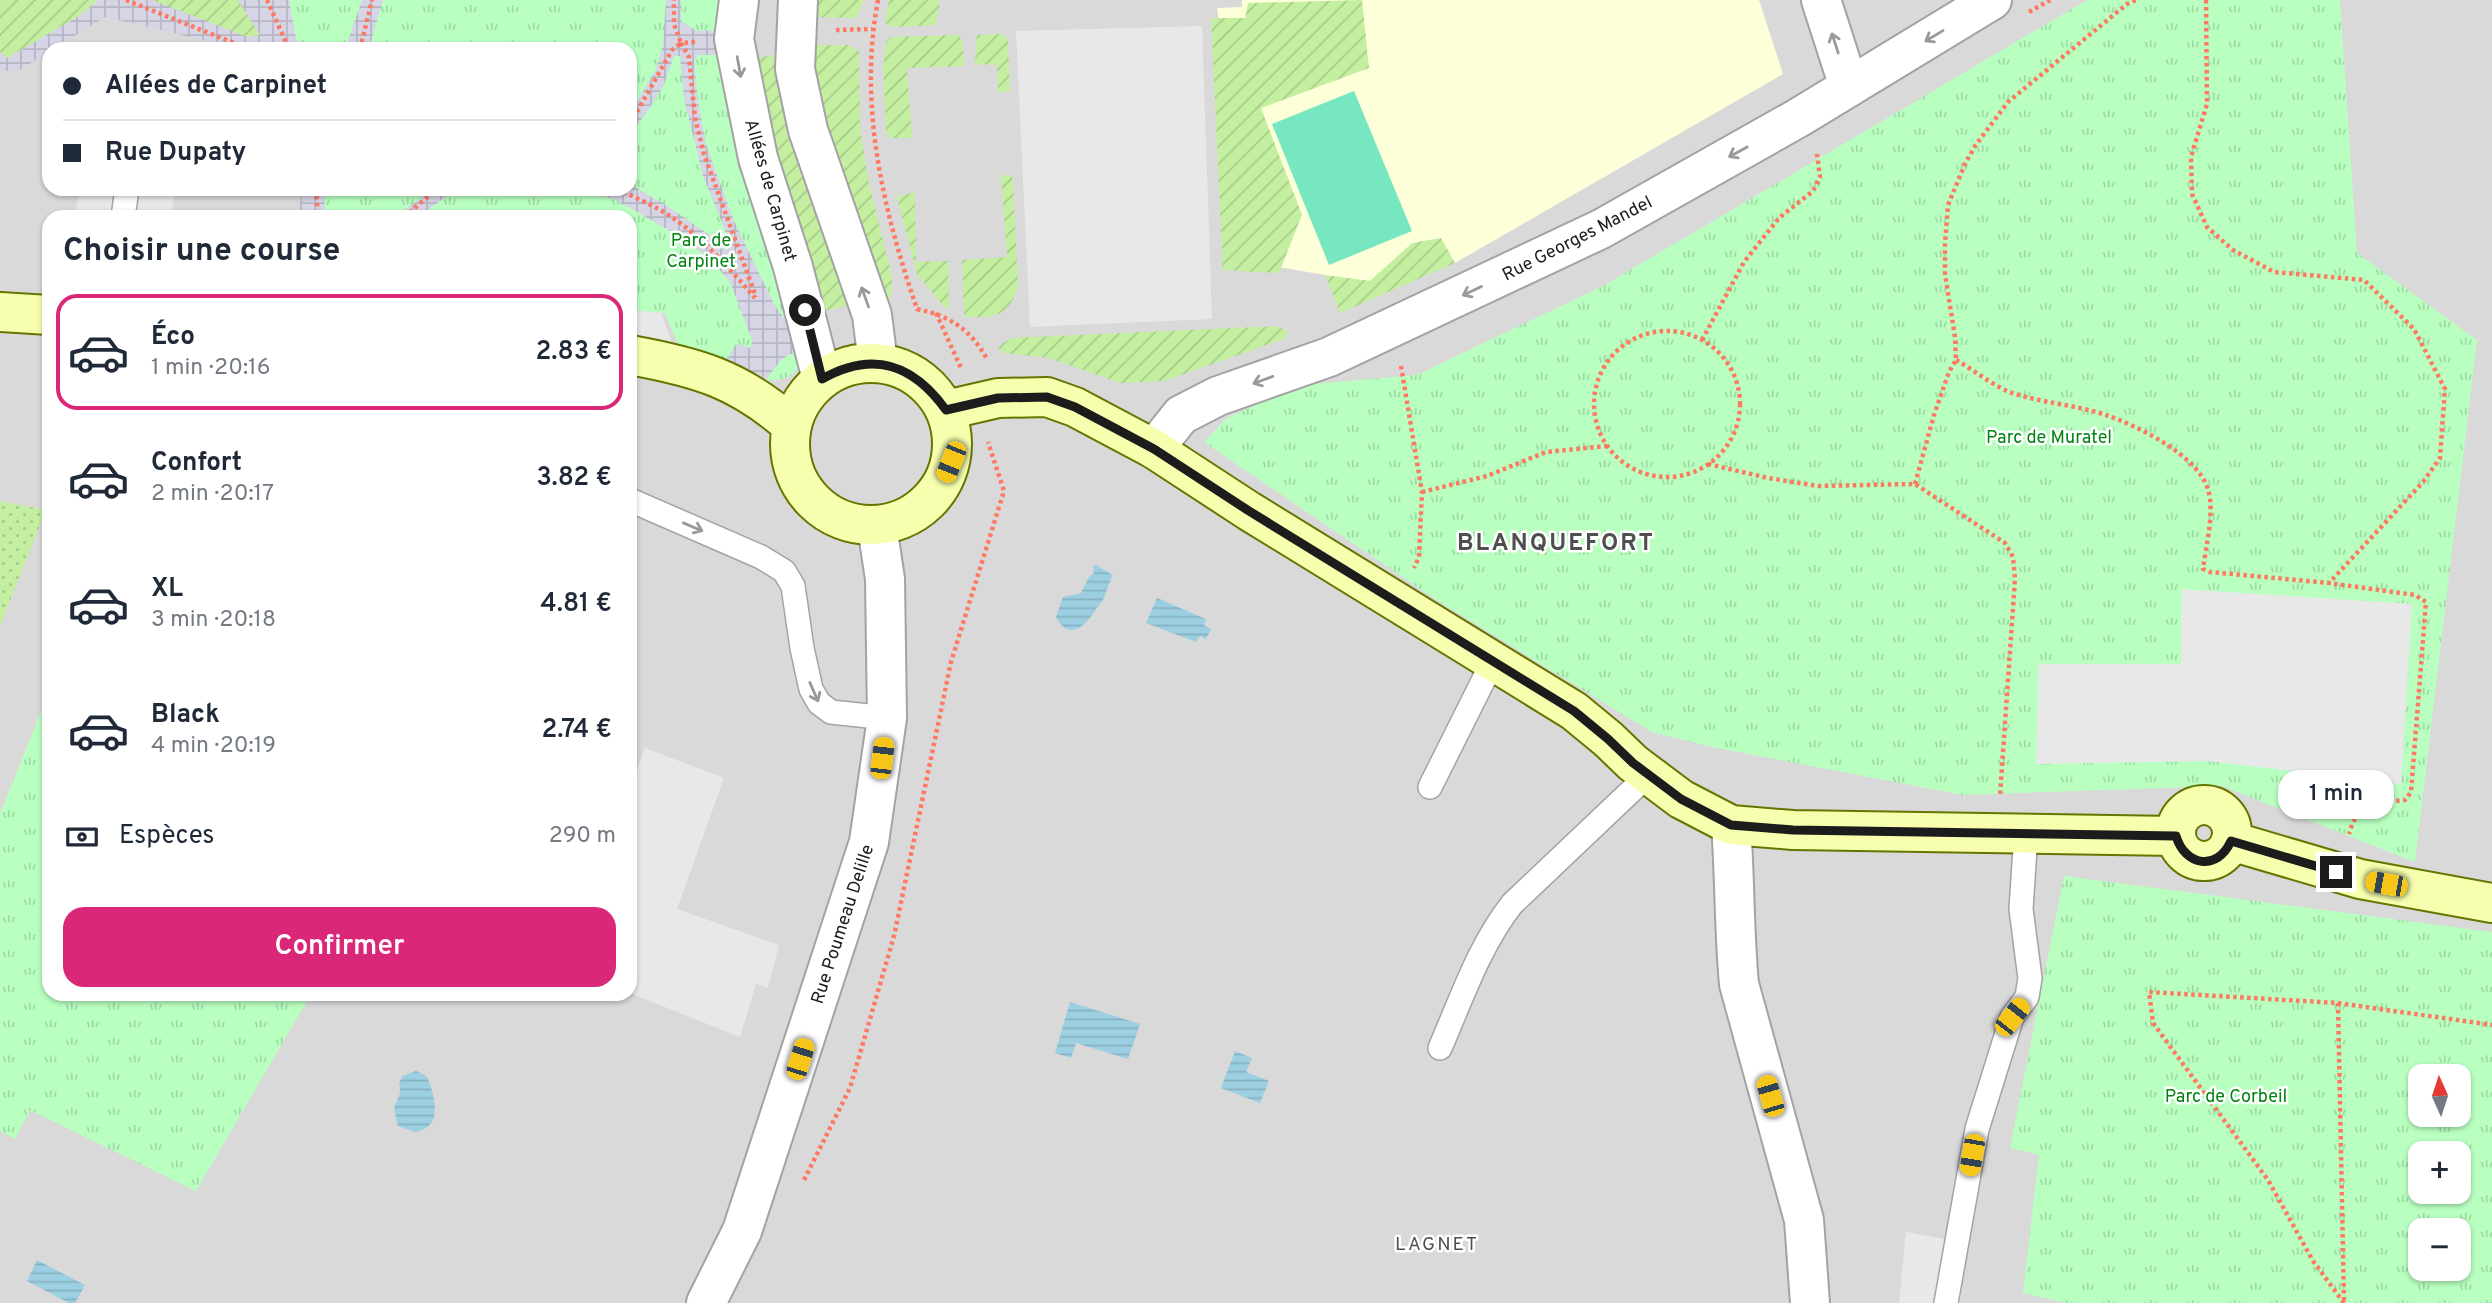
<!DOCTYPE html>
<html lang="fr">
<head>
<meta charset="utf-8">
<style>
	:root { --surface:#fff; --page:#f2f2f3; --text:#1f2937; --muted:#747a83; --line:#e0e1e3; --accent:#db2777 }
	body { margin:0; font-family:Overpass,sans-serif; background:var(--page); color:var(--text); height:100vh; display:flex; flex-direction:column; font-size:26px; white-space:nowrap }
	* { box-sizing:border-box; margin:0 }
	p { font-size:23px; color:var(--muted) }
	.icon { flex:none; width:38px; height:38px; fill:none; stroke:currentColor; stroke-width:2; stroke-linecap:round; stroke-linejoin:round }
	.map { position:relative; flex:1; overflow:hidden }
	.details { position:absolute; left:42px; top:210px; width:595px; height:791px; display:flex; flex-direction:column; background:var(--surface); border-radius:21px; box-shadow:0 2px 5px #0004 }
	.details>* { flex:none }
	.banner { position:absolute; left:42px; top:42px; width:595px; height:154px; border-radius:21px; box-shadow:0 2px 5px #0004; display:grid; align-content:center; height:154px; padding:0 21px; background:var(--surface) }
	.needle { width:46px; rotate:357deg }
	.fabs { position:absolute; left:2408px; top:1064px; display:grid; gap:14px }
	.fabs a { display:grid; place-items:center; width:63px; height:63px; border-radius:14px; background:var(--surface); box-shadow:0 2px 5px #0004; font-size:35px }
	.end { position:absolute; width:32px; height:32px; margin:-16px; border:9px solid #1c1c1c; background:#fff; box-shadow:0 0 0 4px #fff }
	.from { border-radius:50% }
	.bubble { position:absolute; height:49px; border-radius:21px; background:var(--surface); box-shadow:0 2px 5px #0004; font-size:23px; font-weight:600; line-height:49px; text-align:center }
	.car { position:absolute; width:21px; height:42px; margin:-21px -10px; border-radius:9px; box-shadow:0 0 5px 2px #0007; background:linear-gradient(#f5c518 24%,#345 0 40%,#f5c518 0 76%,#345 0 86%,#f5c518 0) }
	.banner b { display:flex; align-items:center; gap:24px; height:66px; font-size:26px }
	.banner b+b { border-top:2px solid var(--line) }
	.banner i { width:18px; height:18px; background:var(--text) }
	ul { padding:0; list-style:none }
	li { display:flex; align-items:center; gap:21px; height:116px; margin:0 14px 10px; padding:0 7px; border:4px solid transparent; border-radius:21px }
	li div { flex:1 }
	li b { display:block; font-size:26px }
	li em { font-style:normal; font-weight:600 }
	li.on { border-color:var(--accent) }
	li>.icon { width:63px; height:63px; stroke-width:1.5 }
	h2 { padding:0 21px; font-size:32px; line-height:84px }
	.pay { display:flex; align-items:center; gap:18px; height:77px; padding:0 21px; font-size:26px }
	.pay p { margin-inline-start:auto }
	.action { display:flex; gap:14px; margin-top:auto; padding:14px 21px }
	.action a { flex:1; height:80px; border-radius:21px; background:var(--accent); color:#fff; font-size:28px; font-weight:600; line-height:80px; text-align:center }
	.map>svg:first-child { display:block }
</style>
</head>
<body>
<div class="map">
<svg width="2492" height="1303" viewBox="0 0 2492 1303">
	<defs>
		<pattern id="grass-dots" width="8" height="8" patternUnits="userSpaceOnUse" patternTransform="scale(1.75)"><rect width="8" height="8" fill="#c4efa0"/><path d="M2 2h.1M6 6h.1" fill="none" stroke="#a8cc89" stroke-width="1.8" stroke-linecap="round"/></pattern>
		<pattern id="park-tufts" width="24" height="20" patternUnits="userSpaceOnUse" patternTransform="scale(1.75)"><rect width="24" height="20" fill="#b8ffc0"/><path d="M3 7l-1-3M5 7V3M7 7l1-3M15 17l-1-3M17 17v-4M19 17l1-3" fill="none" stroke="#9edaa4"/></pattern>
		<pattern id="garden-furrows" width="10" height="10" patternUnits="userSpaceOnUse" patternTransform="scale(1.75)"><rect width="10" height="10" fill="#c4efa0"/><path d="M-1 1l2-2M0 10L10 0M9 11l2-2" fill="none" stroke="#a8cc89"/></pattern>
		<pattern id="plaza-grid" width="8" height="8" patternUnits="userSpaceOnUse" patternTransform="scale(1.75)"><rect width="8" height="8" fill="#d5d5e5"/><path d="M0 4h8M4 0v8" fill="none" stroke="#b6b6c4"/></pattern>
		<pattern id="water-rules" width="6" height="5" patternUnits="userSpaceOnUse" patternTransform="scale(1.75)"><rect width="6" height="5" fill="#9ccfe1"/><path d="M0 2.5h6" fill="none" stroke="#86b1c0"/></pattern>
	</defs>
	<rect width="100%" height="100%" fill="#efebe1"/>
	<path fill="#dad9d9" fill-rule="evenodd" d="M0,0H2492V1303H0ZM49,49H630V189H49ZM49,217H630V994H49ZM2420,1076H2459V1115H2420ZM2420,1153H2459V1192H2420ZM2420,1230H2459V1269H2420Z"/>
	<polygon fill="#fdffd9" points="1242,0 1759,0 1783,74 1455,263 1447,250 1345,306 1325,275 1232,259 1234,123 1217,8 1242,7"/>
	<polygon fill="url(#grass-dots)" points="0,501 46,510 0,626"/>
	<g fill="url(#park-tufts)" fill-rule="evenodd">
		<path d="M289,0H724L801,363C798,367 794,374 790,376C763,391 704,359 679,347L665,313L630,310V217H325L324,189H630V49H305L296,39Z"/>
		<polygon points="2087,0 2340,0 2357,253 2477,340 2415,862 2222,786 1963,795 1717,748 1652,732 1438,601 1204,442 1227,418 1301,385 1417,375 1605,285"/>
		<polygon points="49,692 49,994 311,994 196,1191 30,1110 15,1139 0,1131 0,814"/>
		<path d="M2064,876L2492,932V1303H2067L2023,1293L2039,1155L2010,1148ZM2459,1076V1115H2420V1076ZM2420,1153H2459V1192H2420ZM2420,1230H2459V1269H2420Z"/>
	</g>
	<g fill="url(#garden-furrows)">
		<polygon points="0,0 98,0 79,16 7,59 0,52"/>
		<polygon points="152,0 238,0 260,35 247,37"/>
		<polygon points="810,0 864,0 856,18 806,17"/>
		<polygon points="889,0 940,0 936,25 894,27 885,23"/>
		<polygon points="1362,0 1369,68 1261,108 1302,215 1279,273 1223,270 1211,18 1245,18 1248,3"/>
		<polygon points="1003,34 1008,42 1010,91 998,93 997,65 975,64 977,35"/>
		<polygon points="959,35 963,42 964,66 907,68 912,138 890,138 886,132 883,67 886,42 891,37"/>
		<polygon points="809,45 848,45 859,51 860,129 869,184 892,277 891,298 878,306 842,202"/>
		<polygon points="782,53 854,304 820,312 750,60"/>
		<path d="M1001,175L1012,176L1013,181L1018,286C1008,319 994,317 964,317L962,260L1007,257Z"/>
		<polygon points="915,192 916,262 948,261 949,309 945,308 917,274 897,197"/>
		<polygon points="1441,238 1455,263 1340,313 1325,275 1370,281 1412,243"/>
		<polygon points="1275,326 1288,331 1286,338 1164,381 1120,383 1049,358 1004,353 998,347 1011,338"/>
	</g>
	<polygon fill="#76e7c0" points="1354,91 1412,231 1329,265 1272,124"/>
	<g fill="#e8e8e8">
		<polygon points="1202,26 1212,319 1030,327 1016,31"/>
		<polygon points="80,189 175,189 171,217 74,217"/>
		<polygon points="630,310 661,313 673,346 630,342"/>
		<polygon points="2182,589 2412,604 2401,784 2208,761 2036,764 2039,664 2181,664"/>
		<polygon points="645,748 724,778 677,909 779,945 768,988 756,984 740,1037 630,993 630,788"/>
		<polygon points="1906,1232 1967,1243 1960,1303 1899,1303"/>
	</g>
	<g fill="url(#plaza-grid)">
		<polygon points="98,0 152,0 247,37 260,35 238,0 289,0 296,39 305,49 235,49 233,47 105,17 53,49 49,49 49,52 15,73 0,69 0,52 7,58 79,16"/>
		<polygon points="362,0 383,0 369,49 345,49"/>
		<polygon points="666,0 681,0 681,21 697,31 725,30 725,55 698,55 694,60 698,101 706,144 734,221 774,304 785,320 796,326 801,351 788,355 780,361 765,381 722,368 736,344 751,348 752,340 730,282 710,259 679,236 614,199 570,189 630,189 630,184 669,207 715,239 726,250 731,245 703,176 684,99 680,56 674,56 663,87 645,115 630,133 630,113 656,69 663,45"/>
		<polygon points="302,189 324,189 325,217 298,217"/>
		<polygon points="427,189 481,189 462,191 446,197 417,217 393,217 420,199"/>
	</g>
	<g fill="url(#water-rules)">
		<path d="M1096,565L1113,575C1109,583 1108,587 1105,595C1104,600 1099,605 1096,609C1086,626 1069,642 1056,617L1063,597L1081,593L1089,577L1094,573L1093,566Z"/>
		<polygon points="1157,598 1206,619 1204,625 1211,629 1206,639 1200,636 1196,642 1146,623"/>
		<polygon points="1070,1002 1140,1024 1128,1059 1076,1043 1071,1058 1055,1053"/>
		<polygon points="1235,1051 1252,1058 1246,1072 1269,1081 1260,1103 1221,1088"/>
		<path d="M416,1071C420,1073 423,1074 426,1076C432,1084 438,1111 433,1120C430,1127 423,1130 415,1132L398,1126L394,1109C396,1099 403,1095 399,1083L403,1076Z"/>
		<polygon points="37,1260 85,1285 75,1303 69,1303 27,1281"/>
	</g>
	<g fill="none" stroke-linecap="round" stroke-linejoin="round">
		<g stroke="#a3a3a3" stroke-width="26">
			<g id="lane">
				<polyline points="123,217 127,189"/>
				<polyline points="630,500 761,557 784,571 793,586 802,648 811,689 819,703 831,712 887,718"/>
				<polyline points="1430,787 1493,661"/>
				<path d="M1440,1048C1461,1000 1479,946 1512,904L1648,775"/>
				<polyline points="1946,1303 1977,1129 2012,1017 2027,997 2030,978 2021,909 2026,833"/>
			</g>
		</g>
		<g stroke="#a3a3a3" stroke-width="42">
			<g id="street">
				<polyline points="739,0 734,39 758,158 793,267 822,379"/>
				<polyline points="798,0 795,69 808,130 872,315 878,363"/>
				<polyline points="1821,0 1849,87"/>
				<polyline points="1154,449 1181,415 1218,396 1329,357 1601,229 1798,118 1992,0"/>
				<path d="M1731,825C1735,878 1734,931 1739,984L1804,1220L1810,1303"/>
				<polyline points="706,1303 742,1231 869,842 887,718 885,579 877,526"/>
			</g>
		</g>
		<g stroke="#647600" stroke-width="42">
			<g id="secondary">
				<polyline points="0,312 49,315"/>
				<path d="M630,355C697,367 739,379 791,425"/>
				<circle cx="871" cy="444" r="81"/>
				<polyline points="946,410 998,398 1047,397 1075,407 1154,449 1249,511 1574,711 1608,739 1633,763 1681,799 1731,825 1793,830 2176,836"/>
				<circle cx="2204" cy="833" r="28"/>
				<polyline points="2231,841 2360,879 2492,903"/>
			</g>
		</g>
		<g stroke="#ff7861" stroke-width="4.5" stroke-dasharray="3.5 3.5" stroke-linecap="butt">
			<polyline points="126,0 249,49"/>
			<polyline points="267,0 289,49"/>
			<path d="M878,0C858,105 883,210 917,309C950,316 970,329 987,359"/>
			<polyline points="2206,0 2207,104 2191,157 2192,194 2207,227 2233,250 2274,272 2364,280 2414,329 2445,389 2440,458 2423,482 2329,583"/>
			<polyline points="2029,12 2050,0"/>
			<polyline points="836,30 872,29"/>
			<polyline points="695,42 681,43 689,57 695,118 704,154 756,297"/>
			<polyline points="360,49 372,0"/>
			<polyline points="630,124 672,50 681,43 674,24 674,0"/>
			<polyline points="316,189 318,217"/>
			<path d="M617,189C632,196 648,203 662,211C699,233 727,266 755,298"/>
			<polyline points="404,217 437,189"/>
			<polyline points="936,313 961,368"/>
			<circle cx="1667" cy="404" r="73"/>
			<polyline points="1702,340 1744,262 1779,218 1813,191 1820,177 1817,154"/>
			<path d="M1956,360C1974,370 1993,386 2012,393C2043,403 2076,405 2106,415C2138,426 2197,455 2208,489C2215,513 2206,544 2203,569L2210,572L2329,583L2415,595L2426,602L2411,792L2405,800C2389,801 2367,805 2356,818C2352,822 2351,829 2349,834"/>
			<polyline points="1401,366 1422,492 1419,557 1414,568"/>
			<polyline points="1708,464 1768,478 1818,486 1915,484 2005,543 2013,557 2015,579 2000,796"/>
			<polyline points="1915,484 1934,415 1949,372 1956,360 1955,337 1945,274 1945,244 1948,205 1965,164 1975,146 2008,102 2127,4 2136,0"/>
			<polyline points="1422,492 1487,476 1546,452 1607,446"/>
			<polyline points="2338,1003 2344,1302"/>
			<polyline points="804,1180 850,1088 894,936 951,662 1004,491 988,442"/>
			<polyline points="2344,1303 2313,1261 2268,1180 2153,1023 2149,992 2338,1003 2492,1025"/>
		</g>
		<use href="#lane" stroke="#fff" stroke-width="23"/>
		<use href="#street" stroke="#fff" stroke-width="38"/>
		<use href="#secondary" stroke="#f7ffae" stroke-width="38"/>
	</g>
	<defs><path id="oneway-shaft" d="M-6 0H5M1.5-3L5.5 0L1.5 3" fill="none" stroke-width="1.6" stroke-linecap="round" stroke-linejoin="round" transform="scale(1.75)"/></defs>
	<g stroke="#999">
		<use href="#oneway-shaft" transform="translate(1934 36) rotate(149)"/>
		<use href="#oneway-shaft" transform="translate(1835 43) rotate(-108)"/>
		<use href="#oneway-shaft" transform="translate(739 67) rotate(80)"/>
		<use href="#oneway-shaft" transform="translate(1738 152) rotate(151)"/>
		<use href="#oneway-shaft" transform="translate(1472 291) rotate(154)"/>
		<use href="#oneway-shaft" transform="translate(865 297) rotate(-110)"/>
		<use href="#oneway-shaft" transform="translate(1263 380) rotate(160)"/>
		<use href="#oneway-shaft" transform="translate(693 527) rotate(23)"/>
		<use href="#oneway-shaft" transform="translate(814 692) rotate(66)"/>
	</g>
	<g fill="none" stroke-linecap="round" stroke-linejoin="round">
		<path stroke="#1c1c1c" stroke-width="9" d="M805,310L822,379C873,350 913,364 946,410L998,398L1047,397L1075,407L1154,449L1249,511L1574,711L1608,739L1633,763L1681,799L1731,825L1793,830L2176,836C2185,866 2217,872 2231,841L2336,872"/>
	</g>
	<g text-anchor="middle" stroke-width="5" stroke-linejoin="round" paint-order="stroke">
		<g font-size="18" fill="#1c1c1c" stroke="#fff">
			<text transform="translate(771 190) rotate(74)" y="6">Allées de Carpinet</text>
			<text transform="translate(1577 238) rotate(-27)" y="6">Rue Georges Mandel</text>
			<text transform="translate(842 924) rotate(-72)" y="6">Rue Poumeau Delille</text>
		</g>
		<g font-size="18" fill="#018411" stroke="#fff">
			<text x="701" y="246">Parc de<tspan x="701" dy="21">Carpinet</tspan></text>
			<text x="2049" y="443">Parc de Muratel</text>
			<text x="2226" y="1102">Parc de Corbeil</text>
		</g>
		<g font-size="19" letter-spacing="2" fill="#4f4f4f" stroke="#fff">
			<text x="1437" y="1250">LAGNET</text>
		</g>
		<g font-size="24" font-weight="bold" letter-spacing="2" fill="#4f4f4f" stroke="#fff">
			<text x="1556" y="550">BLANQUEFORT</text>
		</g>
	</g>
</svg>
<div class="fabs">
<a><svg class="needle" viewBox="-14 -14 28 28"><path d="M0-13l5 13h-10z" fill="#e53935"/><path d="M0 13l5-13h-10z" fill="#747a83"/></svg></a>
<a>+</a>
<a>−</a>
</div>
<i class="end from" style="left:805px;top:310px"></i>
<i class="end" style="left:2336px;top:872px"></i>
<div class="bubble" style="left:2278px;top:770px;width:116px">1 min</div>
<i class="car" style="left:951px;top:462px;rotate:202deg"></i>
<i class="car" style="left:882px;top:758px;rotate:7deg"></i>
<i class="car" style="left:2386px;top:884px;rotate:280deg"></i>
<i class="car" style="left:2012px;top:1017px;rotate:38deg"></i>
<i class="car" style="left:800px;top:1059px;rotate:17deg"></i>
<i class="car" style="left:1770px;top:1096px;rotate:344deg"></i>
<i class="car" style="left:1972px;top:1155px;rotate:190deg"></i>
<div class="banner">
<b><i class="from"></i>Allées de Carpinet</b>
<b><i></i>Rue Dupaty</b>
</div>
<section class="details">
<h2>Choisir une course</h2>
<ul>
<li class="on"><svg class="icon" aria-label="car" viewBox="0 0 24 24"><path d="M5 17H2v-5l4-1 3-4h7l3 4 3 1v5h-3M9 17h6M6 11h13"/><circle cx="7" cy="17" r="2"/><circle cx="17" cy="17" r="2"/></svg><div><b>Éco</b><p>1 min · 20:16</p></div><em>2.83 €</em></li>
<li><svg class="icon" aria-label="car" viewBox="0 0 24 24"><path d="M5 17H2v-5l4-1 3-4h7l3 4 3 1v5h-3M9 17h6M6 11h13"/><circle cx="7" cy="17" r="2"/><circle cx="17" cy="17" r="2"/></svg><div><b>Confort</b><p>2 min · 20:17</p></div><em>3.82 €</em></li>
<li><svg class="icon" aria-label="car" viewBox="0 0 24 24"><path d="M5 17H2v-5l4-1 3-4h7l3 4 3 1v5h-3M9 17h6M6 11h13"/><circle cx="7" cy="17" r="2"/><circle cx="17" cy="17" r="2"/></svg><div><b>XL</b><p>3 min · 20:18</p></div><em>4.81 €</em></li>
<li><svg class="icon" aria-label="car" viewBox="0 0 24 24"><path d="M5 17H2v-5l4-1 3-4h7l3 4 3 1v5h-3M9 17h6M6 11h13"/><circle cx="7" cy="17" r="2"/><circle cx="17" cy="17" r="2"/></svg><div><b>Black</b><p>4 min · 20:19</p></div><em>2.74 €</em></li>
</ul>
<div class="pay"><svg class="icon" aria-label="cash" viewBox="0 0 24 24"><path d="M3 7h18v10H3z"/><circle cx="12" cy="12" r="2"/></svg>Espèces<p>290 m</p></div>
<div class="action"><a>Confirmer</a></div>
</section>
</div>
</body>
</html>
